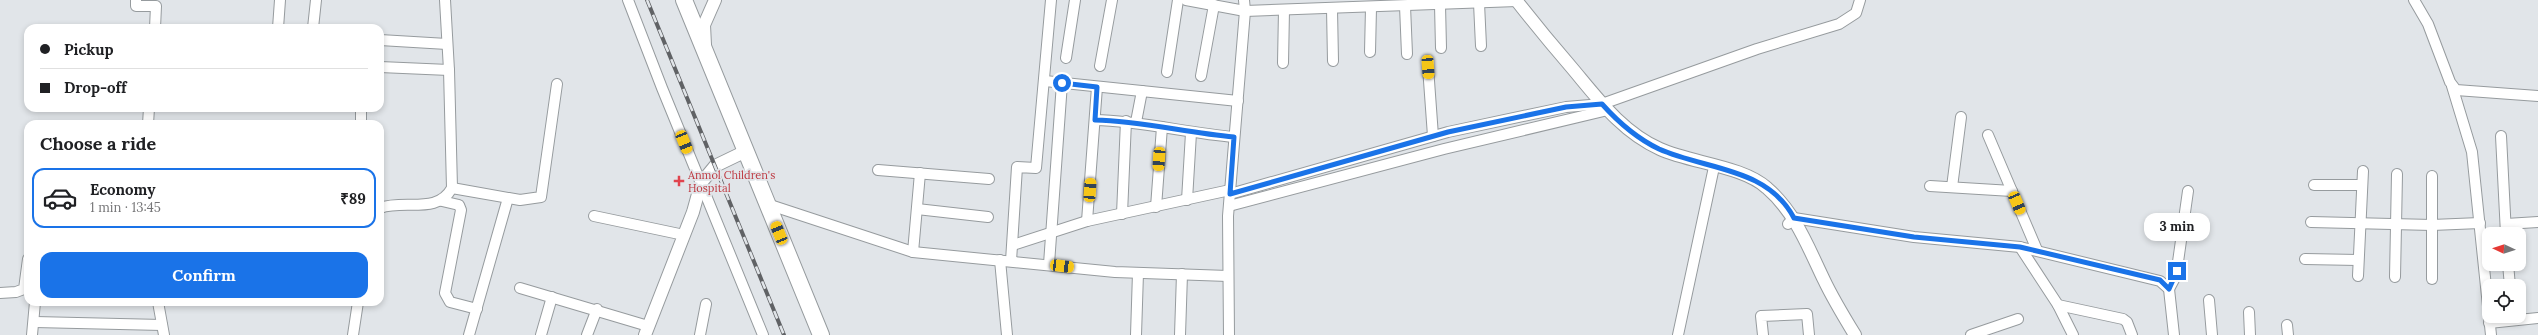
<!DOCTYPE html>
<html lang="en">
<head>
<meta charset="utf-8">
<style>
	:root { --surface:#fff; --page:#f2f2f2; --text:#202124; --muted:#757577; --line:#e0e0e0; --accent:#1a73e8 }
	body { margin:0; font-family:Lora,serif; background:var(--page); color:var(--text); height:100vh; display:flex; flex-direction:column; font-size:15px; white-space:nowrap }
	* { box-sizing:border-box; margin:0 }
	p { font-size:13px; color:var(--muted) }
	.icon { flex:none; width:22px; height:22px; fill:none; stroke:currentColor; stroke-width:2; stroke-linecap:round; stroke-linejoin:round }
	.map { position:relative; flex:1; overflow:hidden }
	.drawer { position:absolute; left:24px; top:120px; width:360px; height:186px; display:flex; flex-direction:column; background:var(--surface); border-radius:12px; box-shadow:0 2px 6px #0003 }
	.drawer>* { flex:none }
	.guide { position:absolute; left:24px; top:24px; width:360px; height:88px; border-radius:12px; box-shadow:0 2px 6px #0003; display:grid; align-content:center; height:88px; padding:0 16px; background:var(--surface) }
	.needle { width:26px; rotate:274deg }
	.buttons { position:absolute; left:2482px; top:227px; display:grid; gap:8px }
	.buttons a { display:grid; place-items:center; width:44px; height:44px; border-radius:8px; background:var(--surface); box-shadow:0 2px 6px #0003; font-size:20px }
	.end { position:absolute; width:18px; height:18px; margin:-9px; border:5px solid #1a73e8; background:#fff; box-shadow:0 0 0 2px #fff }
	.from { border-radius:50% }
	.bubble { position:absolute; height:28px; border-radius:12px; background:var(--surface); box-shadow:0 2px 6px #0003; font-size:13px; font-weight:700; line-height:28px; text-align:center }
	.car { position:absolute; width:12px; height:24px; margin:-12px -6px; border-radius:5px; box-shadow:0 0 3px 1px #0007; background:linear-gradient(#f5c518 24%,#345 0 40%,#f5c518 0 76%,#345 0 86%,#f5c518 0) }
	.guide b { display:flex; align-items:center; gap:14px; height:38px; font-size:15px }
	.guide b+b { border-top:1px solid var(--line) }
	.guide i { width:10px; height:10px; background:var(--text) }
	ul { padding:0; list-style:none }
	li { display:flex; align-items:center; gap:12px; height:60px; margin:0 8px 6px; padding:0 8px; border:2px solid transparent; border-radius:12px }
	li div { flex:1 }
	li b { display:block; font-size:15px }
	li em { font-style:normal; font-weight:700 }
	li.active { border-color:var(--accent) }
	li>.icon { width:36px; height:36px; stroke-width:1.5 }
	h2 { padding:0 16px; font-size:18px; line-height:48px }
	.primary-button { display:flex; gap:8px; margin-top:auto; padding:8px 16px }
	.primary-button a { flex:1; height:46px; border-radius:12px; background:var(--accent); color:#fff; font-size:16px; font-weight:700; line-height:46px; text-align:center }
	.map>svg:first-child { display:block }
</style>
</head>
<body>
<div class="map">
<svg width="2538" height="335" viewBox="0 0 2538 335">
	<rect width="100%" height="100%" fill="#e1e5e9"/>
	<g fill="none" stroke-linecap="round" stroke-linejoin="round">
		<g stroke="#969b9e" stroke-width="12">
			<g id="minor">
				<polyline points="136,0 136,6 156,6 155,28"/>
				<polyline points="628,0 662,88 763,335"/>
				<polyline points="1186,0 1245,11 1517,1"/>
				<polyline points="2414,0 2428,24 2450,82 2456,90 2538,96"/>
				<polyline points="1479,3 1481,46"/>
				<polyline points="1440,5 1441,48"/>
				<polyline points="1405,6 1407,54"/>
				<polyline points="1332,9 1333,61"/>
				<polyline points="278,28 280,0"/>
				<polyline points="313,28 316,0"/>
				<polyline points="380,40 447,44"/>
				<polyline points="1370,52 1371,8"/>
				<polyline points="1066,58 1075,0"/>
				<polyline points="1283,63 1284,10"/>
				<polyline points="1100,66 1112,0"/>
				<polyline points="380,67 449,70"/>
				<polyline points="1428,67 1433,136"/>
				<polyline points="1167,72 1178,0"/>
				<polyline points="1201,76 1214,5"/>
				<polyline points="1045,81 1238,101"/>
				<polyline points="2452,86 2472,152 2491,335"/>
				<polyline points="361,108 361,124"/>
				<path d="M1095,120C1142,121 1187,133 1234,137"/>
				<polyline points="1136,122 1142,91"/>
				<polyline points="148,124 149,108"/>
				<polyline points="1988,135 2037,250"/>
				<polyline points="2501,136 2506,234"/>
				<polyline points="878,170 989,179"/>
				<polyline points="2314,185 2362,185"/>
				<polyline points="1930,186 2012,191"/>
				<polyline points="1952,187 1961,117"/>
				<polyline points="452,188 520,200 541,197 557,84"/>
				<polyline points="1230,194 1448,132 1566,107 1602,104 1757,49 1839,24 1856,13 1860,0"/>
				<polyline points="1187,200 1191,133"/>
				<polyline points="442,201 459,205 461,210 445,293 450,302 477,309"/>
				<polyline points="767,204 913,252 1115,272 1228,276"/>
				<polyline points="1229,206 1444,149 1608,110"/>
				<polyline points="1156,207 1162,127"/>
				<path d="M380,208C405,199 437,215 452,188L449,70L445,0"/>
				<polyline points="917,209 988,217"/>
				<polyline points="1122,214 1126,121"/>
				<polyline points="594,216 684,235"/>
				<polyline points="1087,221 1097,87"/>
				<polyline points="2311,222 2432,225 2480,223"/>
				<polyline points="1788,224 1794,218 1914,237 2020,247 2160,281 2169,289 2174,335"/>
				<polyline points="2506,224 2538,222"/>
				<polyline points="1013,245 1087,221 1230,190"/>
				<polyline points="2020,247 2058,305 2073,335"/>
				<polyline points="913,252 920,173"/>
				<polyline points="2305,259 2358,260"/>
				<polyline points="1000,260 1007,335"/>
				<polyline points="1011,261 1017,167 1036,168 1051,0"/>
				<polyline points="1049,264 1062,83"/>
				<polyline points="2508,264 2510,286"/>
				<polyline points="2358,276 2363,171"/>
				<polyline points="2395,277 2397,174"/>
				<polyline points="2432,279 2432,176"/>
				<polyline points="520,288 648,326"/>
				<polyline points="2169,289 2176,276 2188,191"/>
				<polyline points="0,293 16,292 24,289 28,259"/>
				<polyline points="2209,300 2212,335"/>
				<polyline points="158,302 164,335"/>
				<polyline points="2058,305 2123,319 2127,322 2132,335"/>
				<polyline points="2249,312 2250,335"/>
				<polyline points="35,322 162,325"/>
				<polyline points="2489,323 2538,318"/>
				<polyline points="2287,325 2288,335"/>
				<polyline points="32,335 35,302"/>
				<polyline points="353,335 358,302"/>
				<polyline points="469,335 508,198"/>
				<polyline points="541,335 552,297"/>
				<polyline points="587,335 597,309"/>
				<polyline points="700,335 706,304"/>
				<polyline points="1136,335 1138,273"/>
				<polyline points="1180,335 1182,274"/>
				<polyline points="1229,335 1228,216 1245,11 1244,0"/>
				<polyline points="1678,335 1714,167"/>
				<polyline points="1763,335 1761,316 1807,314 1809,335"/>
				<polyline points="1971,335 2018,319"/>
			</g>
		</g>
		<g stroke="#969b9e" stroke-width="14">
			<g id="tertiary">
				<path d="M1516,0C1534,23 1553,46 1572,68C1598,99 1622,132 1660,149C1691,163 1743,166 1767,188C1795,212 1808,247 1824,280C1833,299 1844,317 1855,335"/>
				<polyline points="705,45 704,25 715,0"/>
				<polyline points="645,335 693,212 701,183 715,166 746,151"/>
			</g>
		</g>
		<g stroke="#969b9e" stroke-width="18">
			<polyline id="primary" points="684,0 821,335"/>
		</g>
		<use href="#minor" stroke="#fff" stroke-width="10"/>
		<use href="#tertiary" stroke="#fff" stroke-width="12"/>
		<use href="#primary" stroke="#fff" stroke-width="16"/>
		<g stroke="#606265" stroke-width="4">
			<polyline id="rail" points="647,0 784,335"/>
		</g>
		<use href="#rail" stroke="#e1e5e9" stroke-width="2.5" stroke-dasharray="8" stroke-linecap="butt"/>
	</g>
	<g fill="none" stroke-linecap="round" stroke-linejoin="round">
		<path stroke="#1a73e8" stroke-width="5" d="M1062,83L1097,87L1095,120C1142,121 1187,133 1234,137L1230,194L1448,132L1566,107L1602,104C1619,123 1636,138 1659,149C1706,170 1767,167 1794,218L1914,237L2020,247L2160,280L2169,289L2177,271"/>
	</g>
	<path fill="#e0444e" stroke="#e1e5e9" stroke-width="1.5" d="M677 175h4v4h4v4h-4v4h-4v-4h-4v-4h4z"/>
	<g text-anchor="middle" stroke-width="3.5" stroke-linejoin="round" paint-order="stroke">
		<g font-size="11" fill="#be3a42" stroke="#e1e5e9" text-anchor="start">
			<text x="688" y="179">Anmol Children's<tspan x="688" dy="13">Hospital</tspan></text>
		</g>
	</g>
</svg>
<div class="buttons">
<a><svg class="needle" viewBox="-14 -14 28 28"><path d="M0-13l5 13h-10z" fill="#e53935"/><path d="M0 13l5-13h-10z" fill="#757577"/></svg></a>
<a><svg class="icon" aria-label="locate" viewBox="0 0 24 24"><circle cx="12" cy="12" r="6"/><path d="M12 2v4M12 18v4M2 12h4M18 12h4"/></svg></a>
</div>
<i class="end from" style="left:1062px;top:83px"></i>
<i class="end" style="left:2177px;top:271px"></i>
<div class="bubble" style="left:2144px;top:213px;width:66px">3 min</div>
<i class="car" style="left:1428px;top:67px;rotate:176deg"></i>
<i class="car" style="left:684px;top:142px;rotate:158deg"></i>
<i class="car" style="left:1159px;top:159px;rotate:184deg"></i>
<i class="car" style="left:1090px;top:190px;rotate:4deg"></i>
<i class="car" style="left:2017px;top:203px;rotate:157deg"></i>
<i class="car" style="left:779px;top:233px;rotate:338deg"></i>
<i class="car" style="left:1062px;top:266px;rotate:97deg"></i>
<div class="guide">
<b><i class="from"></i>Pickup</b>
<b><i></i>Drop-off</b>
</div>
<section class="drawer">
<h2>Choose a ride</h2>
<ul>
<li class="active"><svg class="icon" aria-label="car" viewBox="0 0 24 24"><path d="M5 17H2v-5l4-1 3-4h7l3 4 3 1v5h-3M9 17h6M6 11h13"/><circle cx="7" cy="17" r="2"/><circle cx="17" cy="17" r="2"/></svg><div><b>Economy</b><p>1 min · 13:45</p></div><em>₹89</em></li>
</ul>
<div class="primary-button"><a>Confirm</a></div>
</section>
</div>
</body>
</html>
